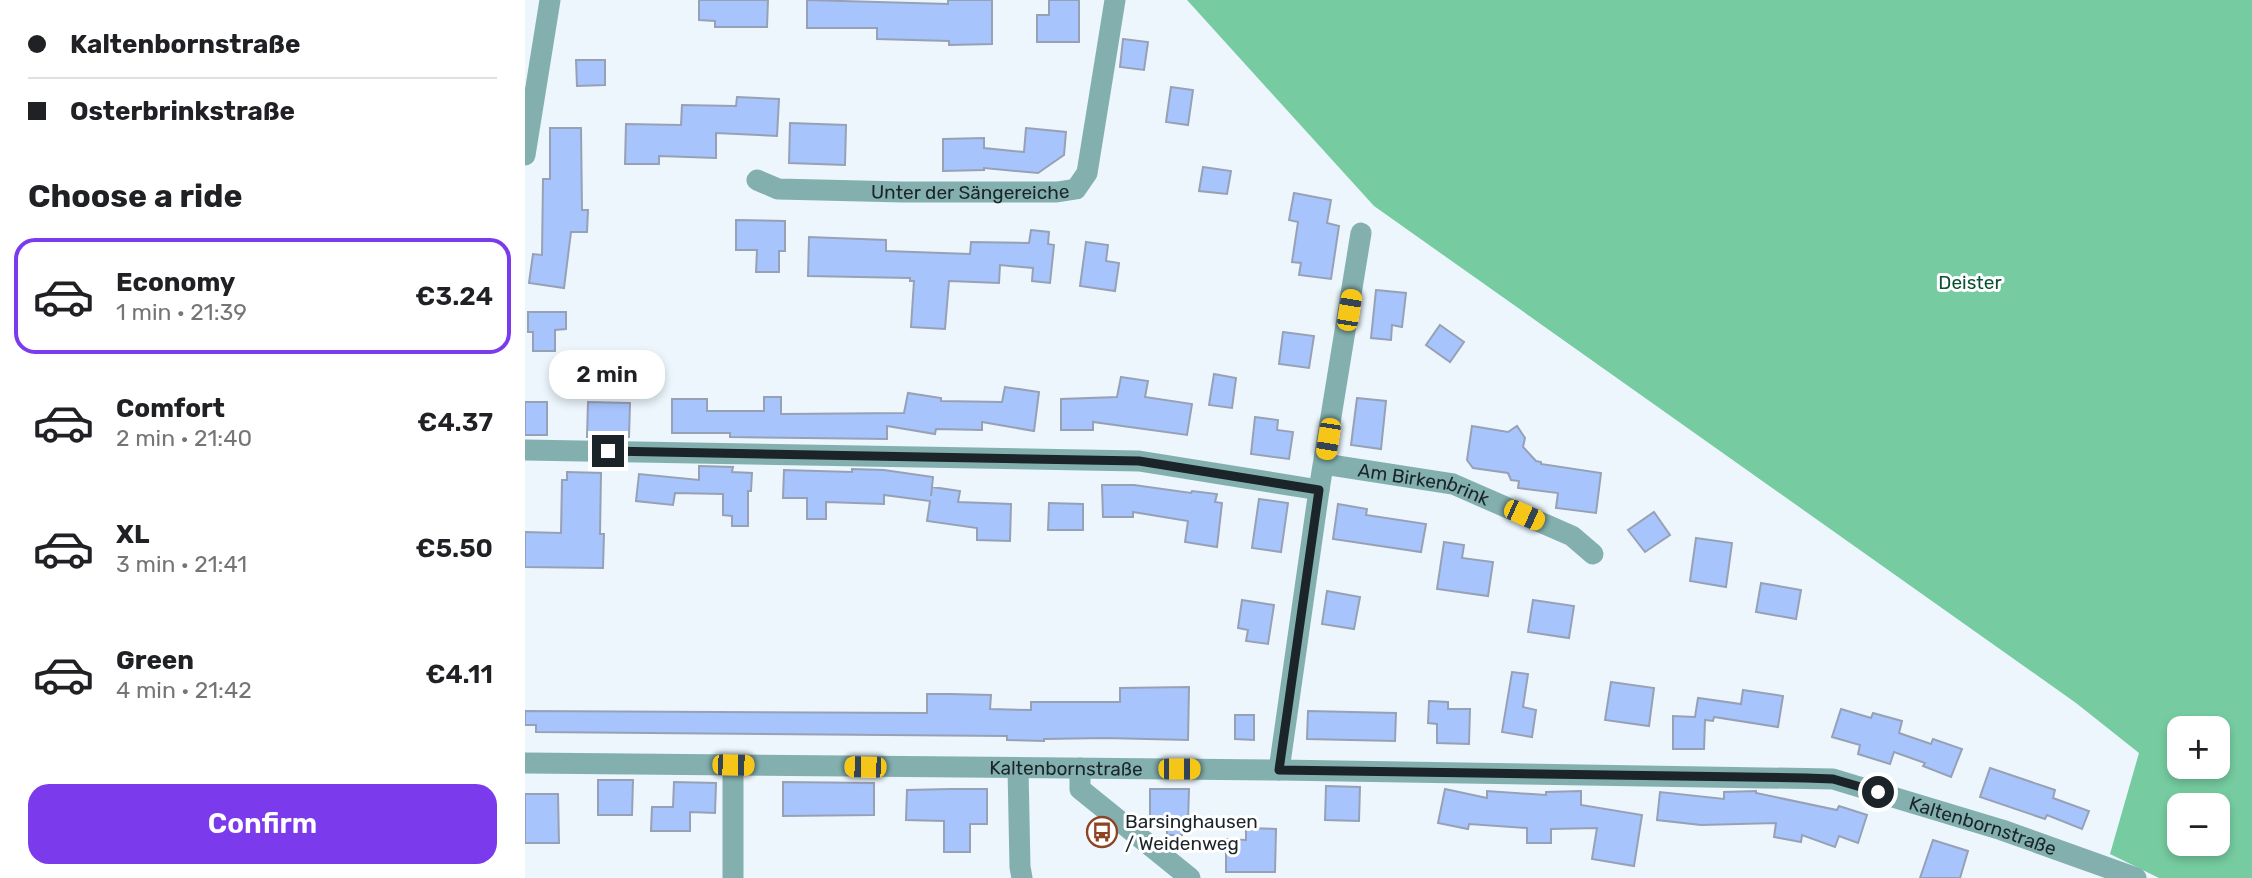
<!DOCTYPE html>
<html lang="en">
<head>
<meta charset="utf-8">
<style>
	:root { --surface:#fff; --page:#f2f2f2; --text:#202124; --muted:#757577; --line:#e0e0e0; --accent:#7c3aed }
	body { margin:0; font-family:Rubik,sans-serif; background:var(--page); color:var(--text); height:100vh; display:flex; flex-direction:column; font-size:26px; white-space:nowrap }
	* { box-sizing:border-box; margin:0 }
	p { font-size:23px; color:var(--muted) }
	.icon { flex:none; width:38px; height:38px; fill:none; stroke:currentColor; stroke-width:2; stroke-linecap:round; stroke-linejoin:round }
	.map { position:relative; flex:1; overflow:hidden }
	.side { display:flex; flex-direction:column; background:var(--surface); width:525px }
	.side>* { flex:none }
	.guide { display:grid; align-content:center; height:154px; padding:0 28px; background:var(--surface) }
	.tools { position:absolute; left:1642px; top:716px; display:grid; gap:14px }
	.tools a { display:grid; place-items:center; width:63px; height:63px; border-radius:14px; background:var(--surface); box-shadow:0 4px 10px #0003; font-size:35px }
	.end { position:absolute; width:32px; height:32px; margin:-16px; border:9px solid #1b2429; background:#fff; box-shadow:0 0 0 4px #fff }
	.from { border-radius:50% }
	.bubble { position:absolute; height:49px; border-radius:21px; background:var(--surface); box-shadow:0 4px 10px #0003; font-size:23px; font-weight:600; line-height:49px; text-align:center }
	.car { position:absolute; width:21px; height:42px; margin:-21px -10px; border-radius:9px; box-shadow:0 0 5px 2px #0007; background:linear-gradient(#f5c518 24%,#345 0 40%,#f5c518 0 76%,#345 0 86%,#f5c518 0) }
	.guide b { display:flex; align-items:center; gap:24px; height:66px; font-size:26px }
	.guide b+b { border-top:2px solid var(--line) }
	.guide i { width:18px; height:18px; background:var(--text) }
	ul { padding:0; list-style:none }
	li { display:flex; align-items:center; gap:21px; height:116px; margin:0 14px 10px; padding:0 14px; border:4px solid transparent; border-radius:21px }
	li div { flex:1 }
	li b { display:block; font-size:26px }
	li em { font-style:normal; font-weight:600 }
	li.active { border-color:var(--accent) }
	li>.icon { width:63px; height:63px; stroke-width:1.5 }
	h2 { padding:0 28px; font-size:32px; line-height:84px }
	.button { display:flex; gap:14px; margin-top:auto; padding:14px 28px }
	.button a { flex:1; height:80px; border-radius:21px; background:var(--accent); color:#fff; font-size:28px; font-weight:600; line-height:80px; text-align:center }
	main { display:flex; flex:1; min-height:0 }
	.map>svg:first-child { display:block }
</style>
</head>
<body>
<main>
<section class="side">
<div class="guide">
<b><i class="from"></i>Kaltenbornstraße</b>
<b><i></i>Osterbrinkstraße</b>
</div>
<h2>Choose a ride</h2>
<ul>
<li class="active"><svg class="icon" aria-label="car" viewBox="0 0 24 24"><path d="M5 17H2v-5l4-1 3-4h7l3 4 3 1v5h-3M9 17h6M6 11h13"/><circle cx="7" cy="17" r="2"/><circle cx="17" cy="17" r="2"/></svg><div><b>Economy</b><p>1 min · 21:39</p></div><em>€3.24</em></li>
<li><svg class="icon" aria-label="car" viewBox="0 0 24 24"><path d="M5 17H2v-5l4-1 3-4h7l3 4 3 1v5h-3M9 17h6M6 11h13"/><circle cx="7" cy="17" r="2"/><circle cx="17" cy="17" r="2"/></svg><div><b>Comfort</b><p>2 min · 21:40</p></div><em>€4.37</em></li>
<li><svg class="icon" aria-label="car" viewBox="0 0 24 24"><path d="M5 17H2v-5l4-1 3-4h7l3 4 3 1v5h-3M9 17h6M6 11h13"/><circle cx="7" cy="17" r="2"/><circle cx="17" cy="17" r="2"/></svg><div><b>XL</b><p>3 min · 21:41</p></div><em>€5.50</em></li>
<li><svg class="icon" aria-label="car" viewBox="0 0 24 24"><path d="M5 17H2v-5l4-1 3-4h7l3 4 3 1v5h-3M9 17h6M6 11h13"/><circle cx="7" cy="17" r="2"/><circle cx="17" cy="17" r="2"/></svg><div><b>Green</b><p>4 min · 21:42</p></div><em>€4.11</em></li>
</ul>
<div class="button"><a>Confirm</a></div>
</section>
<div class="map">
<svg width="1727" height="878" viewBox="0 0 1727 878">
	<rect width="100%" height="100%" fill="#ecf6fc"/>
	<path fill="#76cca0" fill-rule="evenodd" d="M662,0H1727V878H1634L1585,854L1614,753L1551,703L849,206ZM1654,728H1692V766H1654ZM1654,805H1692V844H1654Z"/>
	<g fill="#a8c4fc" stroke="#97a1b6" stroke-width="2">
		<polygon points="174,0 243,0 242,27 190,27 190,21 174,20"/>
		<polygon points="282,0 423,4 423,0 467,0 467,44 424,45 424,41 352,39 352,28 282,28"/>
		<polygon points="524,0 554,0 554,42 512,42 512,15 524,15"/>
		<polygon points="598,39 623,42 619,70 595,67"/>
		<polygon points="51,60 80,60 80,85 52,86"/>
		<polygon points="646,87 668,90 663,125 641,122"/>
		<polygon points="212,97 254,99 252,136 191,133 191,158 134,156 134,164 100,164 101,124 156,125 157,105 211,106"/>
		<polygon points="265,123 321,125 320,165 264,163"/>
		<polygon points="25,128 56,128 57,210 63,210 62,232 46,232 39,288 4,283 8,254 17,255 18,179 25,179"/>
		<polygon points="501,128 541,132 539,155 513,173 459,168 459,170 418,171 418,139 459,138 459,148 499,152"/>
		<polygon points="678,167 706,171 702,194 674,191"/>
		<polygon points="769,193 806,200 802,223 814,226 806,279 774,275 776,263 767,262 773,222 764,220"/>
		<polygon points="211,220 260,221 260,251 254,251 254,272 231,272 232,250 211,250"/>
		<polygon points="506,230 524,232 523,244 529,245 525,283 507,281 508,268 475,265 474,283 424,281 420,329 386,327 389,281 385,281 385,278 283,276 284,237 361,240 361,251 445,254 446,242 504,243"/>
		<polygon points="561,242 583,245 581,261 594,263 590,291 555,286"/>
		<polygon points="851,290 881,293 877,327 867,325 866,340 846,338"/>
		<polygon points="3,312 41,312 41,329 30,330 30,351 8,351 8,332 3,332"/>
		<polygon points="915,325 939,342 925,362 901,345"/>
		<polygon points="758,332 789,336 784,368 754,364"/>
		<polygon points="689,374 711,378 707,408 684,405"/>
		<polygon points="596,377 623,381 620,397 667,404 662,435 568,422 568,430 536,430 536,399 592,397"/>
		<polygon points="480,387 514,392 509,431 457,422 457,430 411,429 410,434 362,426 362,439 205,437 205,433 147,433 147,399 182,399 182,411 239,411 239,397 256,397 256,414 379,413 383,393 416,398 416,401 477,402"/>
		<polygon points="832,398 861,401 856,449 826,445"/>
		<rect x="0" y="402" width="22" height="33"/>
		<polygon points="63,402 105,403 104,437 62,437"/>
		<polygon points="730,417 753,420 752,430 768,432 764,459 726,454"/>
		<polygon points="947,426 983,432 992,426 1000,438 998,447 1011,461 1016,462 1016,464 1076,473 1071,513 1031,508 1033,493 993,488 994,481 986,480 983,473 948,468 942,460"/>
		<polygon points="174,466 208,467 207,472 227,473 226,491 223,491 223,526 207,526 207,516 198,515 198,494 150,493 148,505 111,501 114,474 174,480"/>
		<polygon points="327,469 359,470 408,477 406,496 407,487 435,491 433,502 486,504 485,541 452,540 452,528 402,521 405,501 359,495 359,504 301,502 301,519 282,519 282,498 258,498 259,470 327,472"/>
		<polygon points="42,472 76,473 75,534 79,534 78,568 0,567 0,532 36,533 37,480 42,480"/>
		<polygon points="577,485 609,485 666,493 667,491 692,494 690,502 697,503 692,547 660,542 663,521 608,512 608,517 578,517"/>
		<polygon points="734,499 763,503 756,552 727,548"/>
		<polygon points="524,503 558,504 558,530 523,530"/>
		<polygon points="813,504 842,509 841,515 901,524 896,552 808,539"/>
		<polygon points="1129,512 1145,535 1120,552 1103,530"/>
		<polygon points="1171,538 1207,543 1201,587 1165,581"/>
		<polygon points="919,542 939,545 937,558 968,562 963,596 912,589"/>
		<polygon points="1236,583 1276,590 1271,619 1231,612"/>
		<polygon points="802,591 835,597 829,629 797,624"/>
		<polygon points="717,600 749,605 743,644 721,641 723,630 713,628"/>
		<polygon points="1008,600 1049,606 1044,638 1003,632"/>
		<polygon points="987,672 1003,674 998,707 1011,710 1007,737 977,732"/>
		<polygon points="1086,682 1129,688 1124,726 1080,720"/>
		<polygon points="664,687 663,740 580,738 519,739 519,741 482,740 482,736 11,732 11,725 0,725 0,711 402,713 402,694 426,694 466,695 465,709 506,710 506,702 595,702 595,688"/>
		<polygon points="1218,690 1258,696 1253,727 1189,717 1188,721 1180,720 1179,749 1148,749 1148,716 1170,717 1173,698 1216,704"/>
		<polygon points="904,701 923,702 923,709 945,709 944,744 912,743 912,724 903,723"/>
		<polygon points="1316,709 1346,718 1348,713 1377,721 1374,733 1406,744 1408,739 1437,749 1426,777 1398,766 1400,763 1369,752 1365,764 1333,754 1335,745 1307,737"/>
		<polygon points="783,711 871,713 870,741 782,739"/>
		<polygon points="710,715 729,715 729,740 710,739"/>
		<polygon points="1465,768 1530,790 1528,798 1564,811 1557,829 1522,815 1520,819 1455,797"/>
		<polygon points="73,780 108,780 107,815 73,815"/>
		<polygon points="149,782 191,783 190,813 165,812 165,831 126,831 127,807 148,807"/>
		<polygon points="258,782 349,783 349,815 258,816"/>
		<polygon points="801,786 835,787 834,821 800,820"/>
		<polygon points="426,789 462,789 462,824 445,824 445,852 419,852 419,821 381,820 382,790"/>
		<polygon points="625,789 664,789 663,821 657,821 657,835 642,835 642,820 625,820"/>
		<polygon points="920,789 962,798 962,791 1021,795 1021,792 1056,791 1056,805 1117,815 1109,866 1067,859 1072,828 1026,829 1026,843 1002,843 1002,828 944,824 943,829 913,823"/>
		<polygon points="1231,791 1231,793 1312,810 1314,806 1342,815 1333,843 1314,836 1310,847 1277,835 1276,842 1249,837 1251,823 1176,825 1132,820 1135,792 1199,799 1199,792"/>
		<polygon points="0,794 33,794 34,843 0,843"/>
		<polygon points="721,828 751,829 750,872 701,872 701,839 721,840"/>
		<polygon points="1408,840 1443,851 1435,878 1395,878"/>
	</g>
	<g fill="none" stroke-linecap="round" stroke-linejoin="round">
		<g stroke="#83b0af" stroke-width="21">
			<polyline points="0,155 25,0"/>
			<path id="s1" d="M232,180L253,189L378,192H532L551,189L562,173L590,0"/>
			<polyline points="0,450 614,461 794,490"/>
			<path id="s2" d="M799,464L928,484L1047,536L1068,554"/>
			<path id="s3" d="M0,763L754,770L1308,779L1477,830L1611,878"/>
			<polyline points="493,768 495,867 497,878"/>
			<polyline points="555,768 555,789 665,878"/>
			<polyline points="754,770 794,490 836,233"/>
			<polyline points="208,878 208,765"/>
		</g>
	</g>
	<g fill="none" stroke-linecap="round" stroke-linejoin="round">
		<polyline stroke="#1b2429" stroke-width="9" points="83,451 614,461 794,490 754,770 1281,778 1308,779 1353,792"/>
	</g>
	<defs>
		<g id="bus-ring" transform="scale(1.575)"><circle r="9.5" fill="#fff" stroke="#8c4424" stroke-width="1.5"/><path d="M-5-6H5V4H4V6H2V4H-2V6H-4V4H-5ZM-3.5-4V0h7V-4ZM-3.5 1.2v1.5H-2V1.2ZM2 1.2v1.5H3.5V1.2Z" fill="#8c4424"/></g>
	</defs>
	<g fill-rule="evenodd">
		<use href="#bus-ring" x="577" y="832"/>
	</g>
	<g text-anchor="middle" stroke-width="6" stroke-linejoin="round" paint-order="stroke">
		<g font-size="19" fill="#1b2429" stroke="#fff">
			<text dy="7" stroke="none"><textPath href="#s1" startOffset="215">Unter der Sängereiche</textPath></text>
			<text dy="7" stroke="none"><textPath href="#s2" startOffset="102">Am Birkenbrink</textPath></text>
			<text dy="7" stroke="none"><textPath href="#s3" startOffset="541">Kaltenbornstraße</textPath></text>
			<text dy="7" stroke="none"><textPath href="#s3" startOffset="1465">Kaltenbornstraße</textPath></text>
		</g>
		<g font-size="19" fill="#0a5033" stroke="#fff">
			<text x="1445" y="289">Deister</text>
		</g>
		<g font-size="19" fill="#1b2429" stroke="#fff" text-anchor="start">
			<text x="600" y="828">Barsinghausen<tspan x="600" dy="22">/ Weidenweg</tspan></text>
		</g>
	</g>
</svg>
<div class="tools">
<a>+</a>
<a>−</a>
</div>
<i class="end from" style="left:1353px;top:792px"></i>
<i class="end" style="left:83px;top:451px"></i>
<div class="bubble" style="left:24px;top:350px;width:116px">2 min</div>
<i class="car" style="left:824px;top:310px;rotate:9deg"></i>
<i class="car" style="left:803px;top:439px;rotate:189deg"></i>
<i class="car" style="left:999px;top:515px;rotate:114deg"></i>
<i class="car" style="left:208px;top:765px;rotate:91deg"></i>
<i class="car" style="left:340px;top:767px;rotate:271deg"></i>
<i class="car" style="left:654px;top:769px;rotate:90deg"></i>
</div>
</main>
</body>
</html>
